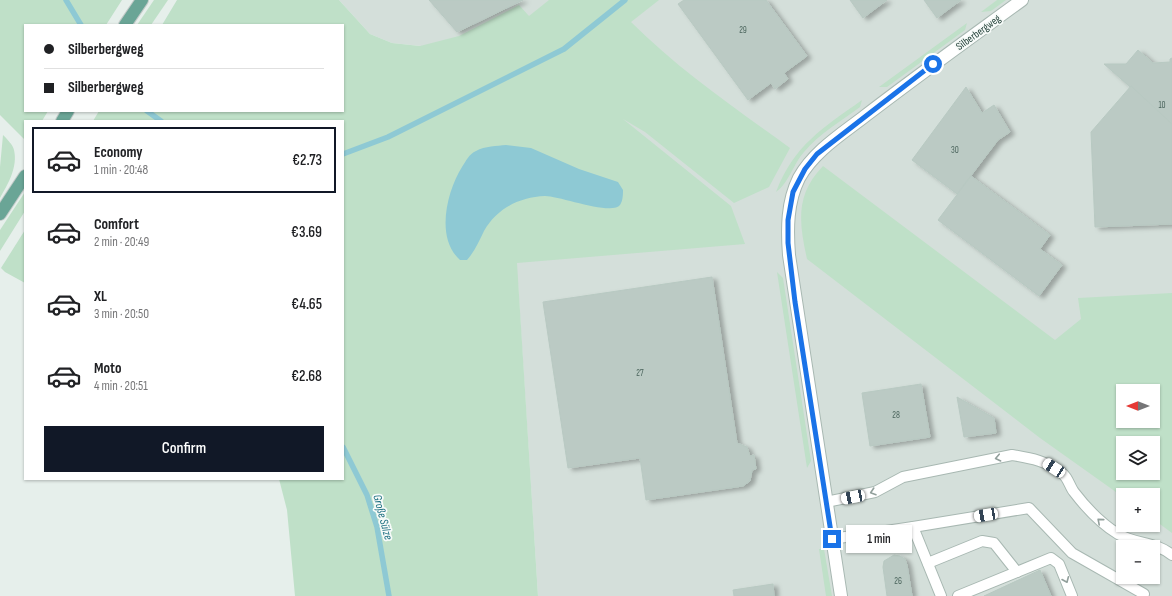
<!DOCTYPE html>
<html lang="en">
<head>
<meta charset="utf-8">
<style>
	:root { --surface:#fff; --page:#f2f2f2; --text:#202124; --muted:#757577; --line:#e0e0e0; --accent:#111827 }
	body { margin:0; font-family:"Sofia Sans Condensed",sans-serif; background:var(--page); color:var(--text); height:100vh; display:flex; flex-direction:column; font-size:15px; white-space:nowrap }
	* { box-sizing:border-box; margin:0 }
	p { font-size:13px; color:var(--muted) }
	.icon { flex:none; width:22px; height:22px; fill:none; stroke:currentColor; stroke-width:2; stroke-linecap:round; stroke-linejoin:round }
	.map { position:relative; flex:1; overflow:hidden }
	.sheet { position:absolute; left:24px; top:120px; width:320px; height:360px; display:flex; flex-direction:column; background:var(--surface); border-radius:0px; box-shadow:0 1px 3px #0004 }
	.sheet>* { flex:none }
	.guide { position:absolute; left:24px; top:24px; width:320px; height:88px; border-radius:0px; box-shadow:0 1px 3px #0004; display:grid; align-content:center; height:88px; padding:0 20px; background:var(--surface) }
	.needle { width:26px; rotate:270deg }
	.fabs { position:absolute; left:1116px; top:384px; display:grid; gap:8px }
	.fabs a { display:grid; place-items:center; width:44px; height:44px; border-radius:0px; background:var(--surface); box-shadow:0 1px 3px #0004; font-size:20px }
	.end { position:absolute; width:18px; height:18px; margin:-9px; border:5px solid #1a73e8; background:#fff; box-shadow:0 0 0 2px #fff }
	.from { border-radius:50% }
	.bubble { position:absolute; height:28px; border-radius:0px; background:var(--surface); box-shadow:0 1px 3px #0004; font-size:13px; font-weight:600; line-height:28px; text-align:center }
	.car { position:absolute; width:12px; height:24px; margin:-12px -6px; border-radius:5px; box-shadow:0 0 3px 1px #0007; background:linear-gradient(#fff 24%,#345 0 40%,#fff 0 76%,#345 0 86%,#fff 0) }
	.guide b { display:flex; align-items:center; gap:14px; height:38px; font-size:15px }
	.guide b+b { border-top:1px solid var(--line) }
	.guide i { width:10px; height:10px; background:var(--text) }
	ul { padding:7px 0 0; list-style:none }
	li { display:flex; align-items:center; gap:12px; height:66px; margin:0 8px 6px; padding:0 12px; border:2px solid transparent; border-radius:0px }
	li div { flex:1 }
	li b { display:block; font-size:15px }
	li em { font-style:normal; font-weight:600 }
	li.on { border-color:var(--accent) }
	li>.icon { width:36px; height:36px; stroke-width:1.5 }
	.action { display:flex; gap:8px; margin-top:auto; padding:8px 20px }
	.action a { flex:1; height:46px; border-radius:0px; background:var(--accent); color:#fff; font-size:16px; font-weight:600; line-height:46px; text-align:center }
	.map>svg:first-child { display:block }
</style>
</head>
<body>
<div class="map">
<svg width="1172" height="596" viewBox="0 0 1172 596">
	<defs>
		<filter id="shadow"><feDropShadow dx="4.5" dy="2.5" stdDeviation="2" flood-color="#0004"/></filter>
	</defs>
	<rect width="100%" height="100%" fill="#e6efeb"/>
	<path fill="#d4dfda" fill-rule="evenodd" d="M339,0H1172V596H538L518,284L421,46L392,43L370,34ZM1123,391H1153V421H1123ZM1123,443H1153V473H1123ZM1123,495H1153V525H1123ZM1123,547H1153V577H1123Z"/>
	<g fill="#bfe0c8" fill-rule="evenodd">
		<polygon points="0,0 122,0 106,25 25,25 25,111 48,111 42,121 25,121 25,140 0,115"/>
		<polygon points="154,0 168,0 151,25 137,25"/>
		<path d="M177,0H339L370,34L392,43L420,46L459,36L519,5L529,16L549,0H659L631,22C679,70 735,108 790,148L769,187L734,203L645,132L623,119L731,206L745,244L517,263L538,596H295L287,510L279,479H343V121H93L99,111H343V25H162Z"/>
		<polygon points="997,0 1006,0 991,11 981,12"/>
		<polygon points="967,23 965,30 887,87 879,87"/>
		<path d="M862,100L860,107C841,121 819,134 804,152C794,163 788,184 776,192C794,145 823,128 862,100Z"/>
		<path d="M3,135C7,139 13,145 14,150C18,167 8,184 0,198V167Z"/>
		<path d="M823,166L1055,340L1081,319L1078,298L1172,293V533L1153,519V495H1123V497L1040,438L807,259C799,223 795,195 823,166ZM1123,391H1153V421H1123ZM1123,443H1153V473H1123Z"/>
		<polygon points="25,192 25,211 0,251 0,230"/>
		<polygon points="25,230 25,283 5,272 1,268"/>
		<polygon points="777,272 783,278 811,461 807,468"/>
		<polygon points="819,549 824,549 832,596 826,596"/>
	</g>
	<path fill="#8ec9d4" d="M506,145L531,148L579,169L618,182L623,190C623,194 623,201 620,205C612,216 560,196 545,196C520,197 497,208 484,231C479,241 475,251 467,260H460C435,238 447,191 462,167C466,161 469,154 476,151C485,146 497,146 506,145Z"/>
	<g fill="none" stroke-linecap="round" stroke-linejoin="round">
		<g stroke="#8ec9d4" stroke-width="5.5">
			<polyline points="66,0 81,25"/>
			<polyline points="147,111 161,121"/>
			<polyline points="343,154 388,137 564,49 625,0"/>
			<polyline points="343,447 367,495 377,527 389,596"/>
		</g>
	</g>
	<g fill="#bbcac4" stroke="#b8c9c2" filter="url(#shadow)">
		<polygon points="429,0 523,0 457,32"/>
		<polygon points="684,0 766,0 807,56 784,73 788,79 775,89 771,83 748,100 678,4"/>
		<polygon points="850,0 887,0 863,18"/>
		<polygon points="924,0 961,0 937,18"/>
		<polygon points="1138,50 1153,63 1170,62 1170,59 1172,58 1172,124 1104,64 1126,64"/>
		<polygon points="1131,86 1172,124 1172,224 1095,227 1091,132"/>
		<polygon points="966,87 982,113 994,105 1010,132 998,140 957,194 912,160"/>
		<polygon points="971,176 1050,235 1040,249 1062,265 1039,296 938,220"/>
		<polygon points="712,277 737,443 747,447 750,456 754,455 756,469 752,470 750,481 743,486 646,500 640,458 568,468 543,302"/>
		<polygon points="921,384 930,437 870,446 862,393"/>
		<polygon points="957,397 994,418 996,433 964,437"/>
		<polygon points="894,555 900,556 905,559 907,565 912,596 887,596 883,567 884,561"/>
		<polygon points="1040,570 1051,596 984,596"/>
		<polygon points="773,584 774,596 734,596 733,590"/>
	</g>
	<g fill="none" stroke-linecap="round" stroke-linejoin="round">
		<g stroke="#a8b8b2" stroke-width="12">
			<g id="lane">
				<path d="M826,502L875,492L903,477L1012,455C1030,458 1048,461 1063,474C1068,478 1070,487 1074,492C1087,509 1100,523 1118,534C1135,544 1157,542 1172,555"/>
				<polyline points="913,527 1029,508 1072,553 1144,594"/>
				<polyline points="832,539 913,527 941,596"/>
				<polyline points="928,563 982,541 994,543 1017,572"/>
				<polyline points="958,596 1051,558 1059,564 1072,596"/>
			</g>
		</g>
		<g stroke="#a8b8b2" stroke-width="14">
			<path id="street" d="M841,596L789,255C787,229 787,202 799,178C814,151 842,134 865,116C917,76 970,38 1022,0"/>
		</g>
		<g stroke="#c2cac8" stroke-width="14">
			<g id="primary">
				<polyline points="125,25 142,0"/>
				<polyline points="62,121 68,111"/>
				<polyline points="0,214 25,176"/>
			</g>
		</g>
		<use href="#lane" stroke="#fff" stroke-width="10"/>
		<use href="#street" stroke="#fff" stroke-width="12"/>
		<use href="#primary" stroke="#6aa596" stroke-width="12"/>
	</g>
	<defs><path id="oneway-chevron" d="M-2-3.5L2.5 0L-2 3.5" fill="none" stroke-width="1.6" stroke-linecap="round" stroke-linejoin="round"/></defs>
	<g stroke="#92a09c">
		<use href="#oneway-chevron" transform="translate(998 458) rotate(168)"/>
		<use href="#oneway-chevron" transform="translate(873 492) rotate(162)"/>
		<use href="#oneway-chevron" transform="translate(1100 521) rotate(-139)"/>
		<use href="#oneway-chevron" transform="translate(1066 580) rotate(67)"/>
	</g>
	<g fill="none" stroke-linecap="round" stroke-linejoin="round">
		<polyline stroke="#1a73e8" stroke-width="5" points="832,539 795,302 788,243 788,220 793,192 805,169 817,154 933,64"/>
	</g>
	<g text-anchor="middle" stroke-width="3.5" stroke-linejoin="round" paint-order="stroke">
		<g font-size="9" fill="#4a645c">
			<text x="743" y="33">29</text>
			<text x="1162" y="108">10</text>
			<text x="955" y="153">30</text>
			<text x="640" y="376">27</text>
			<text x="896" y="418">28</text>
			<text x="898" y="584">26</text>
		</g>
		<g font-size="11" fill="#24423a" stroke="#f7fbf9">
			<text transform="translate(978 32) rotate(-36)" y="4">Silberbergweg</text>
		</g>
		<g font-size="12" font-style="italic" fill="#1c6f80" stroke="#f7fbf9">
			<text transform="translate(383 517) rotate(75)" y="4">Große Sülze</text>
		</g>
	</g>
</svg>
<div class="fabs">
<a><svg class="needle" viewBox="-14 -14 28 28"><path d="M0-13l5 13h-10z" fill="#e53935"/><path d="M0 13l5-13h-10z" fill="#757577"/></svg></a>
<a><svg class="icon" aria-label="layers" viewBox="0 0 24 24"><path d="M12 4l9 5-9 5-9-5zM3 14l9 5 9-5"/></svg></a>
<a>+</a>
<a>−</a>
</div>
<i class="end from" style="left:933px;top:64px"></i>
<i class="end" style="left:832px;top:539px"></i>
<div class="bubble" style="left:846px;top:525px;width:66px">1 min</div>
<i class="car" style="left:1054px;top:468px;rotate:303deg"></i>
<i class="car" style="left:853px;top:497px;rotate:259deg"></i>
<i class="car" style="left:986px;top:515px;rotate:260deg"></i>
<div class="guide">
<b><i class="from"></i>Silberbergweg</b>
<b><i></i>Silberbergweg</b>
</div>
<section class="sheet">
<ul>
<li class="on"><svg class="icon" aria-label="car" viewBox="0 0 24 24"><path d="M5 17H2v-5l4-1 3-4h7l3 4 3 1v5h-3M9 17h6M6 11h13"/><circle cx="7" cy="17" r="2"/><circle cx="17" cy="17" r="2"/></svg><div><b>Economy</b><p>1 min · 20:48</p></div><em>€2.73</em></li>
<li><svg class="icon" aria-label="car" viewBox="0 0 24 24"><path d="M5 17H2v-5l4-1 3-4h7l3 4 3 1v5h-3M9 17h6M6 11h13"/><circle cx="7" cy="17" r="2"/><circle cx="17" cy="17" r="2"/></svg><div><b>Comfort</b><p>2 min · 20:49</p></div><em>€3.69</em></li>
<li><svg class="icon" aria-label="car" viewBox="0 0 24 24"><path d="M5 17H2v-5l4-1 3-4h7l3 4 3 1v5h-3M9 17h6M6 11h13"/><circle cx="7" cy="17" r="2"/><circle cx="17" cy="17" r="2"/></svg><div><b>XL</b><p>3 min · 20:50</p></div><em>€4.65</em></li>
<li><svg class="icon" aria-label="car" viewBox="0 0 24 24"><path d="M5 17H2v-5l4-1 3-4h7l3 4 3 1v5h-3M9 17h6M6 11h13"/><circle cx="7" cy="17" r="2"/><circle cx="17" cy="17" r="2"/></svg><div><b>Moto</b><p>4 min · 20:51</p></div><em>€2.68</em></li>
</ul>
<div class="action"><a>Confirm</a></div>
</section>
</div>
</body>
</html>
